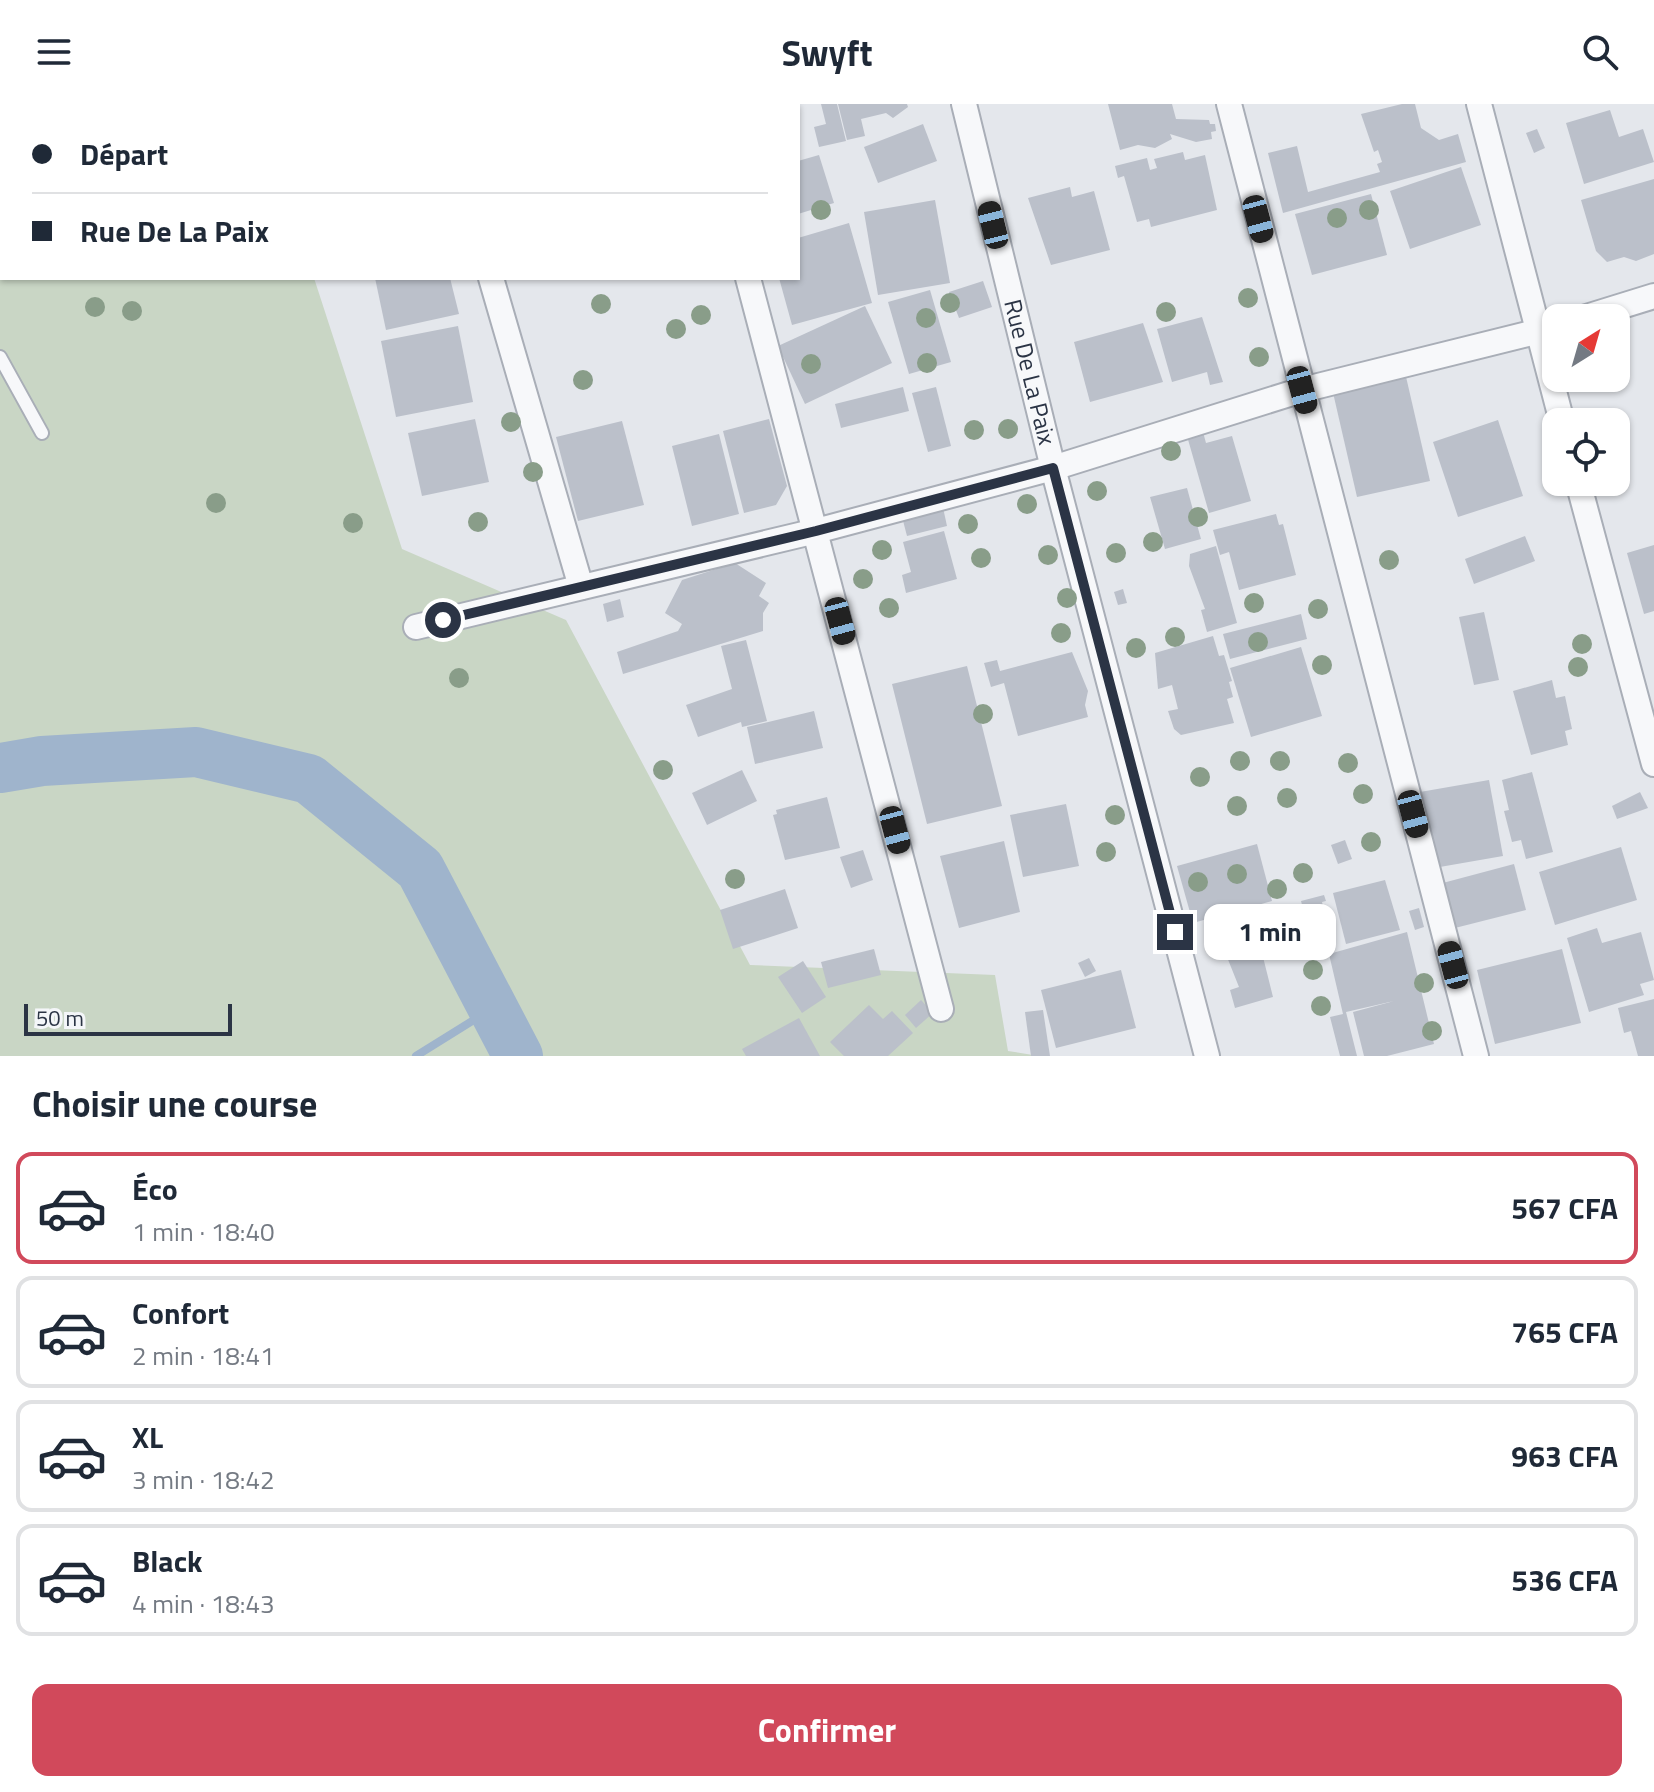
<!DOCTYPE html>
<html lang="fr">
<head>
<meta charset="utf-8">
<style>
	:root { --surface:#fff; --page:#f6f6f7; --text:#1f2937; --muted:#747a83; --line:#e0e1e3; --accent:#d1495b }
	body { margin:0; font-family:"Titillium Web",sans-serif; background:var(--page); color:var(--text); height:100vh; display:flex; flex-direction:column; font-size:30px; white-space:nowrap }
	* { box-sizing:border-box; margin:0 }
	p { font-size:26px; color:var(--muted) }
	.icon { flex:none; width:44px; height:44px; fill:none; stroke:currentColor; stroke-width:2; stroke-linecap:round; stroke-linejoin:round }
	.map { position:relative; height:952px; overflow:hidden }
	.drawer { display:flex; flex-direction:column; background:var(--surface); flex:1 }
	.drawer>* { flex:none }
	.banner { position:absolute; left:0px; top:0px; width:800px; height:176px; box-shadow:0 2px 6px #0004; display:grid; align-content:center; height:176px; padding:0 32px; background:var(--surface) }
	.needle { width:52px; rotate:37deg }
	.buttons { position:absolute; left:1542px; top:200px; display:grid; gap:16px }
	.buttons a { display:grid; place-items:center; width:88px; height:88px; border-radius:16px; background:var(--surface); box-shadow:0 2px 6px #0004; font-size:40px }
	.scale { position:absolute; left:24px; bottom:20px; width:208px; box-sizing:border-box; padding-left:8px; border:4px solid #2b3445; border-top:0; font-size:22px; line-height:28px; white-space:nowrap; color:#2b3445; -webkit-text-stroke:6px #f4f6f9; paint-order:stroke }
	.end { position:absolute; width:36px; height:36px; margin:-18px; border:10px solid #2b3445; background:#fff; box-shadow:0 0 0 4px #fff }
	.from { border-radius:50% }
	.bubble { position:absolute; height:56px; border-radius:16px; background:var(--surface); box-shadow:0 2px 6px #0004; font-size:26px; font-weight:700; line-height:56px; text-align:center }
	.car { position:absolute; width:24px; height:48px; margin:-24px -12px; border-radius:10px; box-shadow:0 0 6px 2px #0007; background:linear-gradient(#222 24%,#8ab4d8 0 40%,#222 0 76%,#8ab4d8 0 86%,#222 0) }
	.banner b { display:flex; align-items:center; gap:28px; height:76px; font-size:30px }
	.banner b+b { border-top:2px solid var(--line) }
	.banner i { width:20px; height:20px; background:var(--text) }
	ul { padding:0; list-style:none }
	li { display:flex; align-items:center; gap:24px; height:112px; margin:0 16px 12px; padding:0 16px; border:4px solid var(--line); border-radius:16px }
	li div { flex:1 }
	li b { display:block; font-size:30px }
	li em { font-style:normal; font-weight:700 }
	li.selected { border-color:var(--accent) }
	li>.icon { width:72px; height:72px; stroke-width:1.5 }
	h2 { padding:0 32px; font-size:36px; line-height:96px }
	.button { display:flex; gap:16px; margin-top:auto; padding:16px 32px }
	.button a { flex:1; height:92px; border-radius:16px; background:var(--accent); color:#fff; font-size:32px; font-weight:700; line-height:92px; text-align:center }
	header { display:flex; justify-content:space-between; align-items:center; height:104px; padding:0 32px; background:var(--surface); font-size:36px; font-weight:700 }
	.map>svg:first-child { display:block }
</style>
</head>
<body>
<header><svg class="icon" aria-label="menu" viewBox="0 0 24 24"><path d="M4 6h16M4 12h16M4 18h16"/></svg>Swyft<svg class="icon" aria-label="search" viewBox="0 0 24 24"><circle cx="10" cy="10" r="6"/><path d="M15 15l6 6"/></svg></header>
<div class="map">
<svg width="1654" height="952" viewBox="0 0 1654 952">
	<rect width="100%" height="100%" fill="#e4e7ec"/>
	<polygon fill="#c9d6c5" points="0,0 257,0 2,2 2,174 314,174 402,445 566,516 750,861 995,871 1008,947 1039,952 0,952"/>
	<g fill="none" stroke-linecap="round" stroke-linejoin="round">
		<polyline stroke="#9fb4cc" stroke-width="8" points="416,952 493,904"/>
		<polyline stroke="#9fb4cc" stroke-width="50" points="0,664 42,657 196,648 309,675 420,765 518,952"/>
	</g>
	<g fill="#bbc0ca">
		<polygon points="821,0 837,0 846,37 819,43 814,23 826,20"/>
		<polygon points="838,0 907,0 908,3 893,14 886,9 861,15 865,32 847,36"/>
		<polygon points="1108,0 1172,0 1176,15 1209,16 1210,20 1215,20 1216,27 1211,28 1212,35 1196,38 1170,30 1172,35 1155,44 1138,41 1120,46"/>
		<polygon points="1402,0 1415,0 1421,24 1439,36 1458,30 1466,58 1283,109 1268,49 1297,42 1308,88 1380,68 1377,60 1382,58 1378,46 1374,48 1361,10"/>
		<polygon points="1610,6 1619,33 1643,25 1654,58 1584,80 1566,19"/>
		<polygon points="923,20 937,57 878,79 864,43"/>
		<polygon points="1537,25 1545,44 1534,49 1526,29"/>
		<polygon points="1183,48 1185,56 1205,51 1217,106 1151,123 1149,115 1137,118 1124,72 1118,74 1115,62 1147,54 1150,66 1157,64 1154,55"/>
		<polygon points="819,51 834,99 798,110 798,57"/>
		<polygon points="1461,63 1481,121 1410,145 1390,87"/>
		<polygon points="1654,75 1654,150 1636,157 1624,153 1607,158 1596,147 1581,96"/>
		<polygon points="1070,83 1072,93 1094,87 1110,146 1051,161 1028,94"/>
		<polygon points="1371,90 1387,151 1312,171 1295,110"/>
		<polygon points="935,96 950,179 878,191 864,108"/>
		<polygon points="849,119 872,199 792,221 779,174 798,174 798,134"/>
		<polygon points="375,174 450,174 459,210 386,226"/>
		<polygon points="983,177 992,203 959,214 949,188"/>
		<polygon points="930,186 951,258 909,270 888,198"/>
		<polygon points="865,202 892,259 805,300 778,242"/>
		<polygon points="1202,213 1223,278 1210,281 1207,268 1172,278 1157,225"/>
		<polygon points="1143,219 1163,278 1090,298 1074,238"/>
		<polygon points="458,222 473,298 396,313 381,237"/>
		<polygon points="1404,264 1430,377 1357,393 1331,280"/>
		<polygon points="903,283 909,307 841,324 835,300"/>
		<polygon points="936,283 951,342 928,348 912,289"/>
		<polygon points="475,315 489,378 422,392 408,329"/>
		<polygon points="769,315 787,382 776,401 744,409 723,327"/>
		<polygon points="1498,316 1523,392 1458,413 1433,338"/>
		<polygon points="622,317 644,401 578,417 556,333"/>
		<polygon points="1203,328 1206,339 1232,332 1251,397 1209,409 1187,332"/>
		<polygon points="719,330 739,410 692,422 672,342"/>
		<polygon points="1187,384 1201,435 1165,445 1150,393"/>
		<polygon points="942,399 947,422 907,432 901,409"/>
		<polygon points="1276,410 1279,421 1283,420 1296,471 1239,486 1229,448 1220,451 1213,426"/>
		<polygon points="944,427 957,475 906,489 902,471 911,468 903,438"/>
		<polygon points="1525,432 1535,457 1474,480 1465,455"/>
		<polygon points="1654,441 1654,507 1644,510 1627,449"/>
		<polygon points="1216,442 1237,519 1207,528 1201,506 1205,505 1189,462 1190,450"/>
		<polygon points="735,459 766,479 759,492 769,499 763,509 763,527 623,570 617,548 678,527 682,520 665,509 682,476"/>
		<polygon points="1123,485 1127,499 1118,501 1114,488"/>
		<polygon points="620,495 624,513 607,518 603,500"/>
		<polygon points="1484,508 1499,576 1474,581 1459,513"/>
		<polygon points="1301,510 1307,535 1230,555 1223,530"/>
		<polygon points="1213,532 1219,552 1224,551 1232,577 1229,578 1233,593 1227,595 1234,619 1181,631 1174,625 1168,607 1178,605 1172,581 1158,585 1155,549"/>
		<polygon points="746,536 767,617 742,623 741,618 698,633 686,601 732,585 721,542"/>
		<polygon points="1301,543 1322,612 1251,633 1230,564"/>
		<polygon points="1072,548 1088,587 1085,601 1088,613 1018,632 1004,579 991,583 984,559 997,556 1000,567"/>
		<polygon points="967,562 1002,702 927,720 892,580"/>
		<polygon points="1552,576 1556,594 1565,592 1572,625 1565,627 1568,641 1531,651 1513,587"/>
		<polygon points="814,607 823,644 755,660 747,623"/>
		<polygon points="742,666 757,697 707,721 692,689"/>
		<polygon points="1532,668 1553,748 1526,755 1521,736 1512,738 1504,707 1509,706 1502,676"/>
		<polygon points="1489,676 1503,752 1434,764 1420,688"/>
		<polygon points="1640,688 1648,704 1617,715 1612,702"/>
		<polygon points="827,693 840,744 785,756 773,711 777,710 776,706"/>
		<polygon points="1066,700 1079,762 1023,773 1010,711"/>
		<polygon points="1345,736 1352,755 1338,760 1331,741"/>
		<polygon points="1004,737 1020,808 959,824 940,752"/>
		<polygon points="1257,740 1272,797 1193,819 1177,762"/>
		<polygon points="1621,743 1637,796 1555,821 1539,768"/>
		<polygon points="863,746 873,776 851,784 840,753"/>
		<polygon points="1514,760 1526,806 1451,825 1439,780"/>
		<polygon points="1385,776 1400,826 1346,840 1333,789"/>
		<polygon points="785,785 798,824 733,845 720,806"/>
		<polygon points="1324,791 1326,797 1322,798 1334,845 1315,850 1301,797"/>
		<polygon points="1290,803 1304,849 1285,855 1271,809"/>
		<polygon points="1419,804 1424,823 1415,826 1409,807"/>
		<polygon points="1597,824 1602,839 1641,828 1654,876 1640,880 1644,891 1589,908 1567,834"/>
		<polygon points="1407,828 1434,940 1387,952 1364,952 1353,908 1394,897 1346,908 1357,952 1340,952 1330,913 1343,910 1329,850"/>
		<polygon points="1257,829 1273,893 1235,904 1230,886 1239,883 1221,838"/>
		<polygon points="874,845 881,871 828,884 821,858"/>
		<polygon points="1562,845 1581,919 1495,940 1477,866"/>
		<polygon points="1089,854 1096,867 1085,873 1078,859"/>
		<polygon points="803,857 826,893 802,909 778,873"/>
		<polygon points="1121,866 1136,924 1056,944 1041,886"/>
		<polygon points="1654,895 1654,952 1638,952 1631,927 1624,929 1618,904"/>
		<polygon points="921,896 933,909 916,924 905,911"/>
		<polygon points="869,901 883,915 892,907 913,929 888,952 844,952 830,938"/>
		<polygon points="1043,906 1050,952 1031,952 1025,908"/>
		<polygon points="799,914 820,952 746,952 742,945"/>
	</g>
	<g fill="none" stroke-linecap="round" stroke-linejoin="round">
		<g stroke="#a9aeb7" stroke-width="16">
			<polyline id="service" points="0,253 42,329"/>
		</g>
		<g stroke="#a9aeb7" stroke-width="28">
			<g id="minor">
				<polyline points="448,0 448,2"/>
				<polyline points="700,0 701,2"/>
				<path id="s1" d="M964,0L1053,364L1207,952"/>
				<polyline points="1229,0 1476,952"/>
				<polyline points="1479,0 1562,318"/>
				<polyline points="491,174 581,483"/>
				<polyline points="748,174 941,905"/>
				<polyline points="1583,214 1654,192"/>
				<polyline points="1578,378 1654,660"/>
				<polyline points="416,523 816,427 1053,364 1302,286 1556,223"/>
			</g>
		</g>
		<use href="#service" stroke="#f7f8fa" stroke-width="12"/>
		<use href="#minor" stroke="#f7f8fa" stroke-width="24"/>
	</g>
	<g fill="#899d89">
		<circle cx="821" cy="106" r="10"/>
		<circle cx="1369" cy="106" r="10"/>
		<circle cx="1337" cy="114" r="10"/>
		<circle cx="1248" cy="194" r="10"/>
		<circle cx="950" cy="199" r="10"/>
		<circle cx="601" cy="200" r="10"/>
		<circle cx="95" cy="203" r="10"/>
		<circle cx="132" cy="207" r="10"/>
		<circle cx="1166" cy="208" r="10"/>
		<circle cx="701" cy="211" r="10"/>
		<circle cx="926" cy="214" r="10"/>
		<circle cx="676" cy="225" r="10"/>
		<circle cx="1259" cy="253" r="10"/>
		<circle cx="927" cy="259" r="10"/>
		<circle cx="811" cy="260" r="10"/>
		<circle cx="583" cy="276" r="10"/>
		<circle cx="511" cy="318" r="10"/>
		<circle cx="1008" cy="325" r="10"/>
		<circle cx="974" cy="326" r="10"/>
		<circle cx="1171" cy="347" r="10"/>
		<circle cx="533" cy="368" r="10"/>
		<circle cx="1097" cy="387" r="10"/>
		<circle cx="216" cy="399" r="10"/>
		<circle cx="1027" cy="400" r="10"/>
		<circle cx="1198" cy="413" r="10"/>
		<circle cx="478" cy="418" r="10"/>
		<circle cx="353" cy="419" r="10"/>
		<circle cx="968" cy="420" r="10"/>
		<circle cx="1153" cy="438" r="10"/>
		<circle cx="882" cy="446" r="10"/>
		<circle cx="1116" cy="449" r="10"/>
		<circle cx="1048" cy="451" r="10"/>
		<circle cx="981" cy="454" r="10"/>
		<circle cx="1389" cy="456" r="10"/>
		<circle cx="863" cy="475" r="10"/>
		<circle cx="1067" cy="494" r="10"/>
		<circle cx="1254" cy="499" r="10"/>
		<circle cx="889" cy="504" r="10"/>
		<circle cx="1318" cy="505" r="10"/>
		<circle cx="1061" cy="529" r="10"/>
		<circle cx="1175" cy="533" r="10"/>
		<circle cx="1258" cy="538" r="10"/>
		<circle cx="1582" cy="540" r="10"/>
		<circle cx="1136" cy="544" r="10"/>
		<circle cx="1322" cy="561" r="10"/>
		<circle cx="1578" cy="563" r="10"/>
		<circle cx="459" cy="574" r="10"/>
		<circle cx="983" cy="610" r="10"/>
		<circle cx="1240" cy="657" r="10"/>
		<circle cx="1280" cy="657" r="10"/>
		<circle cx="1348" cy="659" r="10"/>
		<circle cx="663" cy="666" r="10"/>
		<circle cx="1200" cy="673" r="10"/>
		<circle cx="1363" cy="690" r="10"/>
		<circle cx="1287" cy="694" r="10"/>
		<circle cx="1237" cy="702" r="10"/>
		<circle cx="1115" cy="711" r="10"/>
		<circle cx="1371" cy="738" r="10"/>
		<circle cx="1106" cy="748" r="10"/>
		<circle cx="1303" cy="769" r="10"/>
		<circle cx="1237" cy="770" r="10"/>
		<circle cx="735" cy="775" r="10"/>
		<circle cx="1198" cy="778" r="10"/>
		<circle cx="1277" cy="785" r="10"/>
		<circle cx="1313" cy="866" r="10"/>
		<circle cx="1424" cy="879" r="10"/>
		<circle cx="1321" cy="902" r="10"/>
		<circle cx="1432" cy="927" r="10"/>
	</g>
	<g fill="none" stroke-linecap="round" stroke-linejoin="round">
		<polyline stroke="#2b3445" stroke-width="10" points="443,516 816,427 1053,364 1175,828"/>
	</g>
	<g text-anchor="middle" stroke-width="6" stroke-linejoin="round" paint-order="stroke">
		<g font-size="24" fill="#2b3445" stroke="#f4f6f9">
			<text dy="8" stroke="none"><textPath href="#s1" startOffset="276">Rue De La Paix</textPath></text>
		</g>
	</g>
</svg>
<div class="buttons">
<a><svg class="needle" viewBox="-14 -14 28 28"><path d="M0-13l5 13h-10z" fill="#e53935"/><path d="M0 13l5-13h-10z" fill="#747a83"/></svg></a>
<a><svg class="icon" aria-label="locate" viewBox="0 0 24 24"><circle cx="12" cy="12" r="6"/><path d="M12 2v4M12 18v4M2 12h4M18 12h4"/></svg></a>
</div>
<div class="scale">50 m</div>
<i class="end from" style="left:443px;top:516px"></i>
<i class="end" style="left:1175px;top:828px"></i>
<div class="bubble" style="left:1204px;top:800px;width:132px">1 min</div>
<i class="car" style="left:1258px;top:115px;rotate:165deg"></i>
<i class="car" style="left:993px;top:121px;rotate:346deg"></i>
<i class="car" style="left:1302px;top:286px;rotate:165deg"></i>
<i class="car" style="left:840px;top:517px;rotate:165deg"></i>
<i class="car" style="left:1413px;top:710px;rotate:165deg"></i>
<i class="car" style="left:895px;top:726px;rotate:165deg"></i>
<i class="car" style="left:1453px;top:861px;rotate:345deg"></i>
<div class="banner">
<b><i class="from"></i>Départ</b>
<b><i></i>Rue De La Paix</b>
</div>
</div>
<section class="drawer">
<h2>Choisir une course</h2>
<ul>
<li class="selected"><svg class="icon" aria-label="car" viewBox="0 0 24 24"><path d="M5 17H2v-5l4-1 3-4h7l3 4 3 1v5h-3M9 17h6M6 11h13"/><circle cx="7" cy="17" r="2"/><circle cx="17" cy="17" r="2"/></svg><div><b>Éco</b><p>1 min · 18:40</p></div><em>567 CFA</em></li>
<li><svg class="icon" aria-label="car" viewBox="0 0 24 24"><path d="M5 17H2v-5l4-1 3-4h7l3 4 3 1v5h-3M9 17h6M6 11h13"/><circle cx="7" cy="17" r="2"/><circle cx="17" cy="17" r="2"/></svg><div><b>Confort</b><p>2 min · 18:41</p></div><em>765 CFA</em></li>
<li><svg class="icon" aria-label="car" viewBox="0 0 24 24"><path d="M5 17H2v-5l4-1 3-4h7l3 4 3 1v5h-3M9 17h6M6 11h13"/><circle cx="7" cy="17" r="2"/><circle cx="17" cy="17" r="2"/></svg><div><b>XL</b><p>3 min · 18:42</p></div><em>963 CFA</em></li>
<li><svg class="icon" aria-label="car" viewBox="0 0 24 24"><path d="M5 17H2v-5l4-1 3-4h7l3 4 3 1v5h-3M9 17h6M6 11h13"/><circle cx="7" cy="17" r="2"/><circle cx="17" cy="17" r="2"/></svg><div><b>Black</b><p>4 min · 18:43</p></div><em>536 CFA</em></li>
</ul>
<div class="button"><a>Confirmer</a></div>
</section>
</body>
</html>
